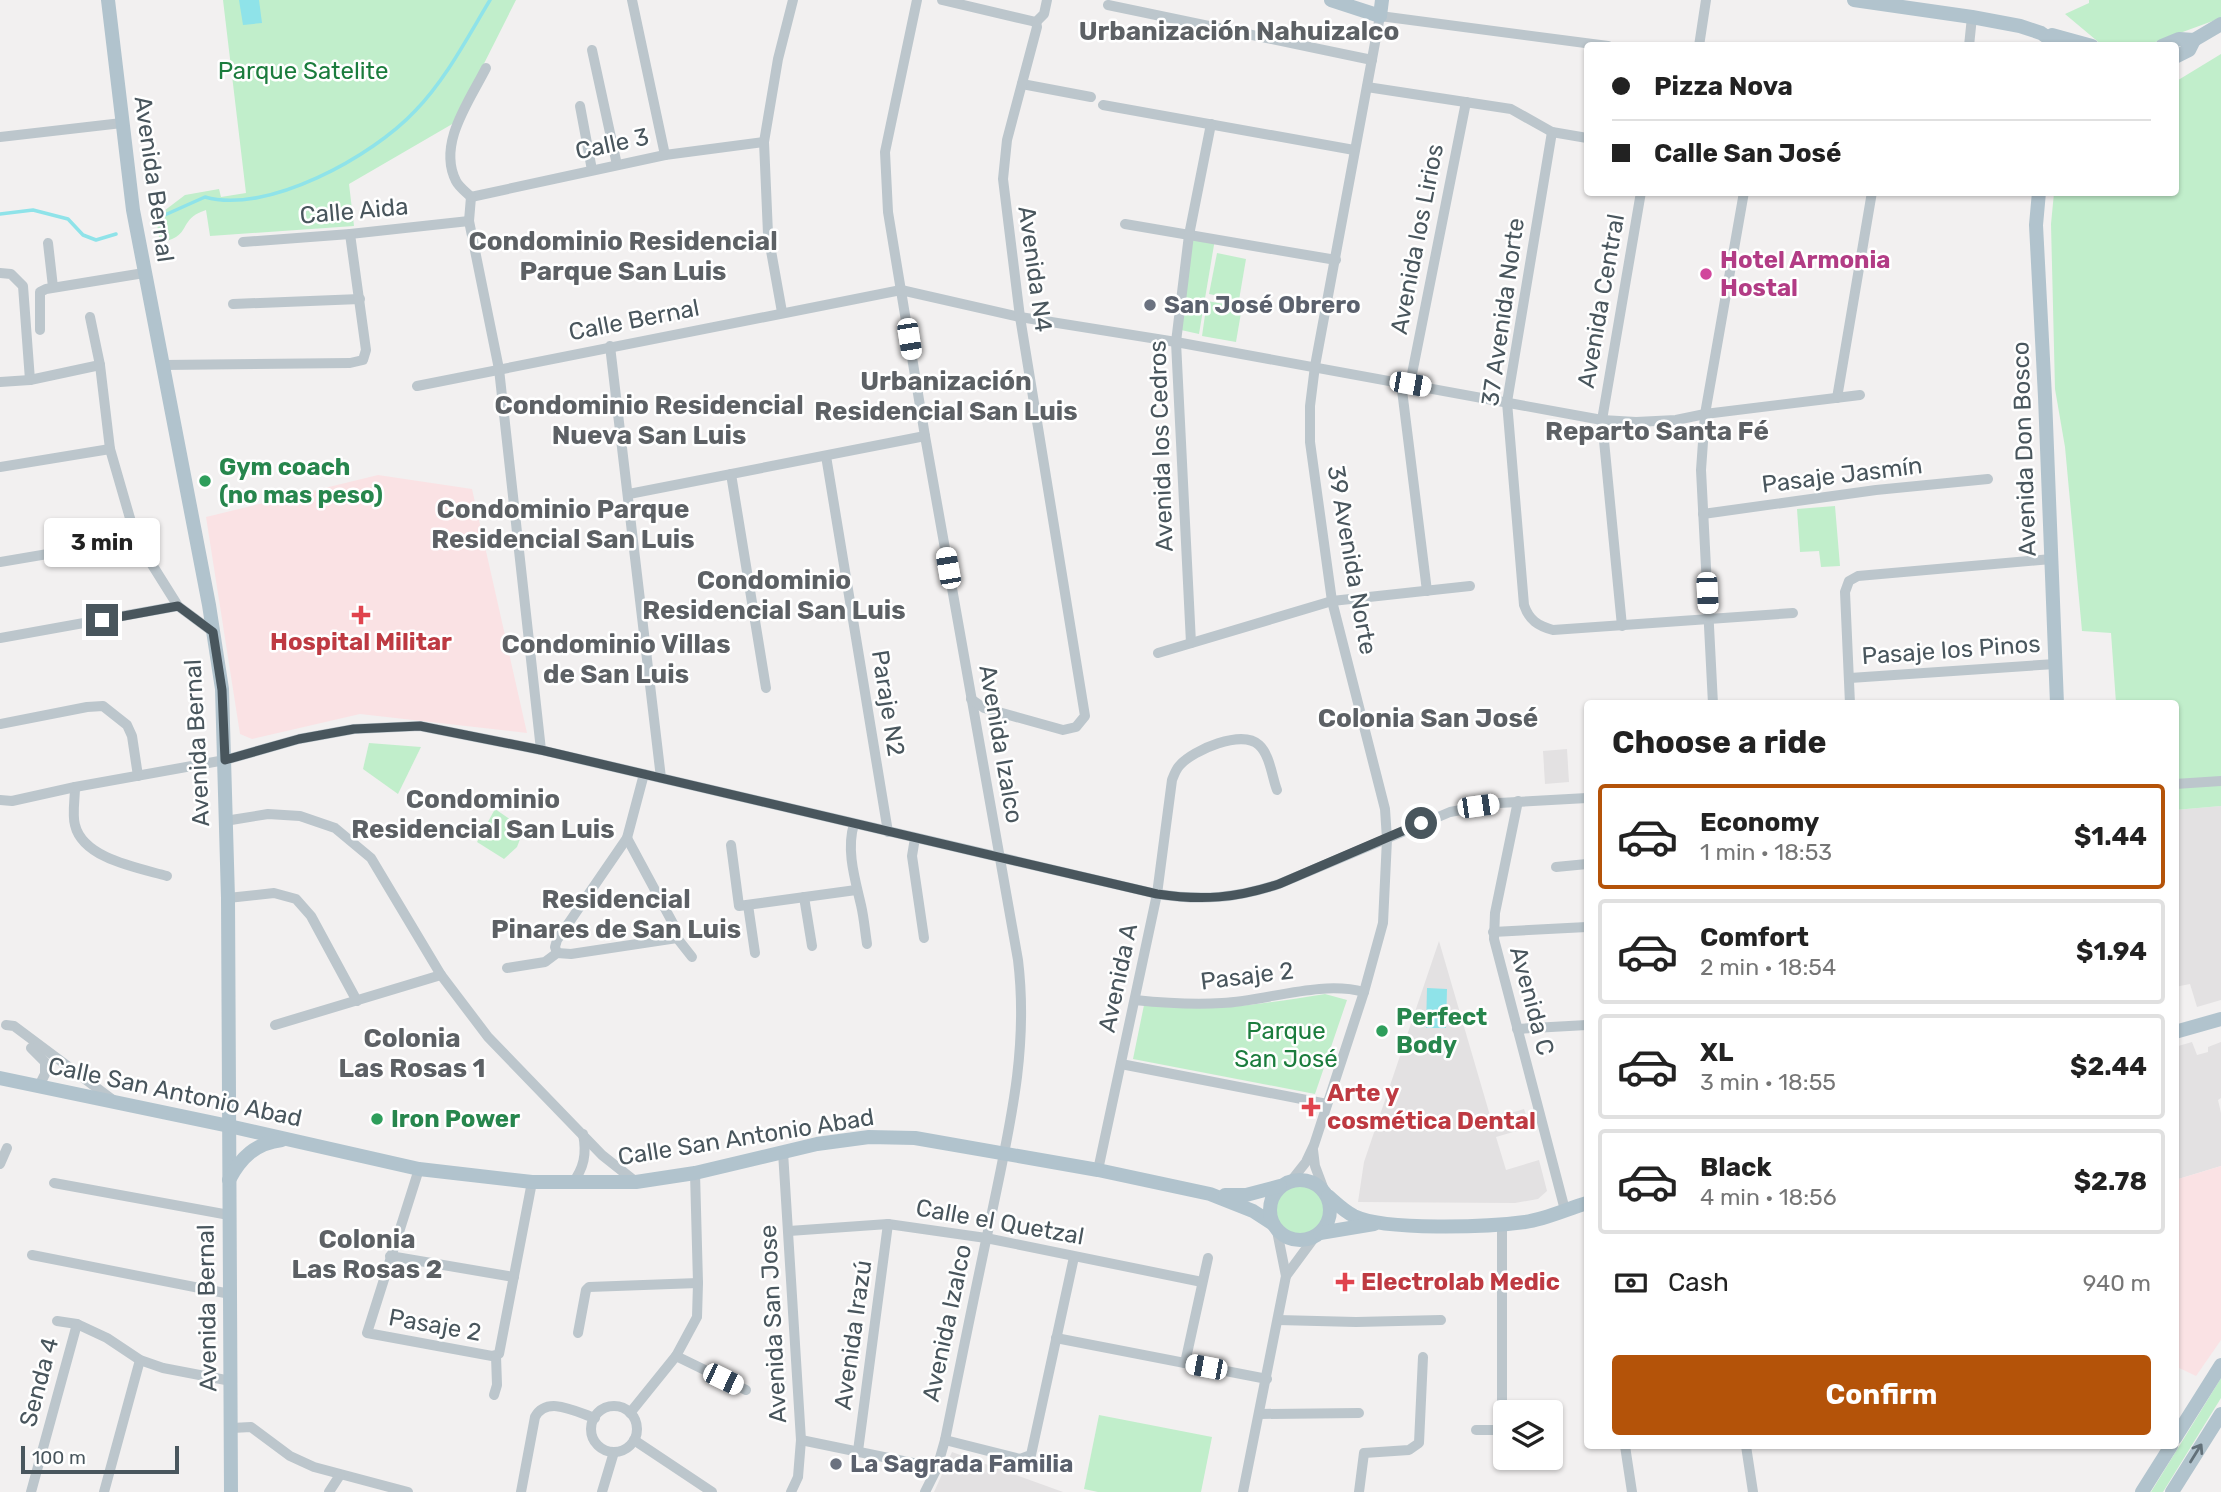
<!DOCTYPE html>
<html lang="en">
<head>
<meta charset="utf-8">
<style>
	:root { --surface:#fff; --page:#f6f6f6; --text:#222; --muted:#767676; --line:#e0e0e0; --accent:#b45309 }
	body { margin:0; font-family:Rubik,sans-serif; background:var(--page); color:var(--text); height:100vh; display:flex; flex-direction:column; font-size:26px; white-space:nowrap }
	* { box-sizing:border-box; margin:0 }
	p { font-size:23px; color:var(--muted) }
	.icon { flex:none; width:38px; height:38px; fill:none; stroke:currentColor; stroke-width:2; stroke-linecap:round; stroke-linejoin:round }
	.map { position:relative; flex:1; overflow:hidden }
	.sheet { position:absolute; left:1584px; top:700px; width:595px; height:749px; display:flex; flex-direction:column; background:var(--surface); border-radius:7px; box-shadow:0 2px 5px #0004 }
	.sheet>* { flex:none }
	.top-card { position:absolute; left:1584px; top:42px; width:595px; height:154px; border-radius:7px; box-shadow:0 2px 5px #0004; display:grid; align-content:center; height:154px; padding:0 28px; background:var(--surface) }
	.tools { position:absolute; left:1493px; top:1400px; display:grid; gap:14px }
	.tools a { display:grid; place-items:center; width:70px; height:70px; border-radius:7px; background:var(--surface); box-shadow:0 2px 5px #0004; font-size:35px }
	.scale { position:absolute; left:21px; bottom:18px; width:158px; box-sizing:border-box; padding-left:7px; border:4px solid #49565d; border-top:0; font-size:19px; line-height:24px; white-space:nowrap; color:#49565d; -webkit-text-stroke:5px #fff; paint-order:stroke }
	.end { position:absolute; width:32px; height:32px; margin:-16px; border:9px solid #49565d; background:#fff; box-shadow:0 0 0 4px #fff }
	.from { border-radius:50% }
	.bubble { position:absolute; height:49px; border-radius:7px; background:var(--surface); box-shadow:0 2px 5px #0004; font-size:23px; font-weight:700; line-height:49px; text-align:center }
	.car { position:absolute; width:21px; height:42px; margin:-21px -10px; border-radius:9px; box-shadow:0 0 5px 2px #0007; background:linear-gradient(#fff 24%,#345 0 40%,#fff 0 76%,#345 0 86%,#fff 0) }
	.top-card b { display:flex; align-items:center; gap:24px; height:66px; font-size:26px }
	.top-card b+b { border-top:2px solid var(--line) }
	.top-card i { width:18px; height:18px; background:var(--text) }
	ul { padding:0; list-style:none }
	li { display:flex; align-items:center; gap:21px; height:105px; margin:0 14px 10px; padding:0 14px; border:4px solid var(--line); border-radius:7px }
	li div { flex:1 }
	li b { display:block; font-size:26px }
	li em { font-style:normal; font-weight:700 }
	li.on { border-color:var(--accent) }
	li>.icon { width:63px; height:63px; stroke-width:1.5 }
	h2 { padding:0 28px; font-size:32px; line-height:84px }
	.pay { display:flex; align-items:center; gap:18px; height:77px; padding:0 28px; font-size:26px }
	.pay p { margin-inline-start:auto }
	.cta { display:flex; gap:14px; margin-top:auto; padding:14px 28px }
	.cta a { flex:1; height:80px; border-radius:7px; background:var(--accent); color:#fff; font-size:28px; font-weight:700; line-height:80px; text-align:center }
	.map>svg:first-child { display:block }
</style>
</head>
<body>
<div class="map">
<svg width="2221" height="1492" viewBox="0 0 2221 1492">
	<rect width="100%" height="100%" fill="#f2f0f0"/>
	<g fill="#e3e1e2">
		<polygon points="1567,749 1569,782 1545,784 1543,751"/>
		<polygon points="2221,806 2221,1000 2197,1007 2190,984 2175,987 2175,810"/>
		<polygon points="1439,941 1491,1119 1524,1109 1530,1127 1496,1137 1506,1170 1539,1160 1547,1191 1538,1199 1515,1203 1358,1202 1364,1162"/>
		<polygon points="2192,1042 2197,1055 2208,1052 2208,1047 2221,1042 2221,1098 2218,1100 2221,1113 2221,1166 2175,1180 2175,1047"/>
		<polygon points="952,1452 1063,1492 934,1492"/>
	</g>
	<g fill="#fae2e4">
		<polygon points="378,475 472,489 527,733 360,714 252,739 240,734 206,517"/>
		<polygon points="2221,1166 2221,1340 2196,1376 2175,1366 2175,1180"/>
	</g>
	<g fill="#c1eecb">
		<path d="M223,0H516L454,123L349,184L354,226L210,236L206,210C183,217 188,230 176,237C171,240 165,241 160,244L156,217L185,195L219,189L221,197L246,193Z"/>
		<polygon points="2089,0 2221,0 2221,18 2147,45 2102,45 2065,14 2089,3"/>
		<polygon points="2221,54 2221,806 2175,810 2175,704 2116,703 2111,633 2082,631 2065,447 2055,389 2051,224 2054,193 2175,192 2175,82"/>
		<polygon points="1193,236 1215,239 1199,334 1181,330"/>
		<polygon points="1217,253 1246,259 1239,300 1209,294"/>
		<polygon points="1207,301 1242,307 1236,342 1202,336"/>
		<polygon points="1835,506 1840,566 1821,567 1819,551 1800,552 1797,509"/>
		<polygon points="369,743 421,747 398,794 363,769"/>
		<polygon points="495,809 524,829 517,847 504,859 477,842"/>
		<path d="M1325,994L1347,1000L1315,1094L1133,1059L1144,1005C1210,1013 1261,1004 1325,994Z"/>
		<circle cx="1300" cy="1210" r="25"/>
		<polygon points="2221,1378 2221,1398 2163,1492 2151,1492"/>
		<polygon points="1099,1415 1212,1437 1201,1492 1098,1492 1084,1489"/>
	</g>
	<g fill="#8fe3e9">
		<polygon points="239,0 259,0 262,23 243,25"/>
		<polygon points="1427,988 1447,989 1446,1028 1426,1028"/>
	</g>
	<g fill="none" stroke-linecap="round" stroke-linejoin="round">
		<g stroke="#8fe3e9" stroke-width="3.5">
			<polyline points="0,214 33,210 68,219 83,235 96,240 116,234"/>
			<path d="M158,218L205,197C267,215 373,156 415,111C446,79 467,38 490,0"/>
		</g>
		<g stroke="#bcc6cc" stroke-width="10">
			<polyline points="632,0 665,155"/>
			<path d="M917,0L885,152L888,212L925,436L1018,960C1029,1050 1009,1129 991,1217C975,1291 960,1366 945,1440L937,1468L925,1492"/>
			<polyline points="942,0 1036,22"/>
			<polyline points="1108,5 1372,60"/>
			<polyline points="1036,22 1044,14 1047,0"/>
			<polyline points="1699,46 1706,0"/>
			<polyline points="1969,46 1972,17"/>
			<polyline points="592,50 617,165"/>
			<polyline points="1022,84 1091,97"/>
			<polyline points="1367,87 1511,109 1552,132 1587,138"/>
			<polyline points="1103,105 1354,150"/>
			<polyline points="580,106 592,170"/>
			<path d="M1552,132L1507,402L1524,605C1529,620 1538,626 1553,630L1793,613"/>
			<polyline points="0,137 122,123"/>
			<polyline points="471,197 469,221 499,369 541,750"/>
			<polyline points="471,197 665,155 764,142"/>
			<path d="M471,197C466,192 459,187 456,181C437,144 470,100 486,68"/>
			<polyline points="1125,224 1336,260"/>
			<polyline points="243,242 350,234 469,221"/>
			<polyline points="48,243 53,287"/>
			<polyline points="0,273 11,274 23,286 30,380"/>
			<polyline points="233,304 360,299"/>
			<polyline points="782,312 768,234 764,142 778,59 793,0"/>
			<polyline points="90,317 100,365 110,449 136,539 178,606 213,632"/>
			<polyline points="40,330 40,292 46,289 144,273"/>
			<polyline points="610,346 661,778"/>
			<polyline points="163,365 350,363 363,360 366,350 350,234"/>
			<polyline points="0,382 30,380 100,365"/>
			<polyline points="1401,382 1427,591"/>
			<polyline points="1410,384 1466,102"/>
			<polyline points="417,386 901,290 1020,317 1176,342 1602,420 1636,422 1676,420 1705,414 1860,395"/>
			<polyline points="1837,398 1872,192"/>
			<polyline points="826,456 888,832"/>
			<polyline points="0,467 110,449"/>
			<polyline points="731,474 766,688"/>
			<polyline points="629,494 925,436"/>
			<polyline points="1703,514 1876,490 1988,479"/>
			<polyline points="0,562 136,539"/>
			<polyline points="1622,626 1602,420 1641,192"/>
			<polyline points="0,638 178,606"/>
			<polyline points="1191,643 1176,342 1189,235 1211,124"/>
			<polyline points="1158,653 1332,601 1470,586"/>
			<polyline points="1850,678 2055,664"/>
			<polyline points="971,699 984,708 1063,730 1076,727 1085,716 1020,317 1003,179 1007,140 1037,27 1036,22"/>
			<polyline points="1713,704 1701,470 1705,414 1744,192"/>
			<polyline points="1850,704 1845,592 1849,581 1858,576 2051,559"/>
			<polyline points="0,724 87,707 103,706 127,725 132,736 138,776"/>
			<polyline points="2175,784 2221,781"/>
			<path d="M75,787C75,799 72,814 75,825C83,859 139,868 167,876"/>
			<path d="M0,800L12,801L75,787L225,760L299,739L354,729L420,726L541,750L1157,894C1203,901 1236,898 1279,884L1450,812L1499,803L1587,798"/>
			<polyline points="1518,801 1495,913 1494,939 1565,1210"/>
			<polyline points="225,821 268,814 300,816 335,828 371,858 441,975 488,1037 602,1155 636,1182"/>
			<path d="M854,824C846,850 855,879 861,905C864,918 865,931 867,944"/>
			<polyline points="627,838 676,929 677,938 692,957"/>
			<polyline points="915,838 912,856 924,938"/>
			<polyline points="731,845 739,906 856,890"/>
			<polyline points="1556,867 1587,864"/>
			<polyline points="804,897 812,946"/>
			<polyline points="228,898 274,893 296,899 311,916 357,1001"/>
			<polyline points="748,905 755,953"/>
			<polyline points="1493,932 1587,927"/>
			<polyline points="557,953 555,947 557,940 627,838 644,774"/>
			<polyline points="507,968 545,962 557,953 571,954 677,938"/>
			<path d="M1135,1000C1164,1003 1193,1005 1222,1003C1267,1001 1320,980 1364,992"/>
			<polyline points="6,1025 14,1026 113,1100"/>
			<polyline points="275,1025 441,975"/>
			<polyline points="1517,1029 1587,1025"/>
			<polyline points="31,1048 45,1062 45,1074 39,1086"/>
			<polyline points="1121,1064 1327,1104"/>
			<polyline points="1313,1150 1315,1166 1324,1190"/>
			<polyline points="783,1152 801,1440 798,1477 791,1492"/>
			<polyline points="0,1164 7,1148"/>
			<polyline points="419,1169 367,1333 492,1356 499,1354 532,1182"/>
			<path d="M1098,1170L1157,894L1172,780C1174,775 1176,769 1180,765C1193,750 1242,729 1259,745C1270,755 1272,777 1277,790"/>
			<polyline points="1291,1181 1306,1162 1314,1145 1364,992 1383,923 1387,839 1385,809 1332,601 1310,442 1310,406 1315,366 1380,16 1608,46"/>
			<polyline points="54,1183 229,1215"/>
			<path d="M572,1184C584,1168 587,1154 583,1134"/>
			<polyline points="789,1231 888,1224 986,1238 1202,1282"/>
			<polyline points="32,1255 230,1294"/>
			<polyline points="390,1256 514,1277"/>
			<polyline points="1286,1276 1314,1238"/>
			<polyline points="1278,1320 1356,1322 1441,1320"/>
			<polyline points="57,1321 77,1324 107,1338 140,1360 163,1368 231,1381"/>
			<polyline points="578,1333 586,1290 589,1287 698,1283"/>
			<polyline points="1056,1338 1267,1379"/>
			<polyline points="676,1356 746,1390"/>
			<polyline points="1185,1363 1208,1258"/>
			<polyline points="494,1395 497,1385 496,1356"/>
			<circle cx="614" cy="1429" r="23"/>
			<polyline points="630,1413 676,1356 697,1317 698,1283 695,1173"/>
			<polyline points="1259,1414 1359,1413"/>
			<polyline points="232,1428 251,1427 290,1456 314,1467 408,1492"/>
			<polyline points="1476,1430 1505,1430"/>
			<polyline points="1502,1430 1502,1224"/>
			<polyline points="634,1440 712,1492"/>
			<polyline points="801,1440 937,1468"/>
			<polyline points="945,1440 1020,1459 1031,1455 1074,1257"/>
			<polyline points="1625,1446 1632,1492"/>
			<polyline points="1746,1446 1753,1492"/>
			<polyline points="858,1451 888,1224"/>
			<polyline points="31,1492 77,1324"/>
			<polyline points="104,1492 140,1360"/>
			<polyline points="329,1492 340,1475"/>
			<path d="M521,1492L535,1417C547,1395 576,1412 595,1418"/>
			<polyline points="602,1492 614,1452"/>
			<polyline points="1243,1492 1286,1276 1277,1231"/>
			<polyline points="1359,1492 1364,1453 1409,1450 1419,1443 1423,1357"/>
		</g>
		<g stroke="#b1c3cd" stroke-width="14">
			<polyline points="108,0 133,210 209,605 222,689 228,898 231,1492"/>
			<polyline points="1331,0 1380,16 1382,0"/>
			<polyline points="1854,0 1972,17 2020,26 2041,33 2060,46"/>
			<polyline points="2052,35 2092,46"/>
			<polyline points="2194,40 2221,24"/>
			<polyline points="2162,46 2179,39 2194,40"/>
			<polyline points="2175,57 2189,50 2194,40"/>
			<polyline points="2039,192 2036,225 2045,397 2057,704"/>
			<polyline points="2175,1032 2221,1019"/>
			<polyline points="0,1078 229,1126 419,1169 532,1182 636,1182 695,1173 817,1144 869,1137 915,1138 1098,1170 1210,1194 1253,1211 1273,1224"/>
			<circle cx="1300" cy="1210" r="30"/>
			<path d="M229,1180C241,1157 256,1143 282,1140"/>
			<polyline points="1225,1195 1246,1195 1280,1186"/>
			<path d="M1328,1196C1336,1203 1344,1211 1354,1216C1386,1231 1488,1227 1525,1222C1546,1219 1567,1209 1587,1203"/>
			<polyline points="1320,1233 1374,1224"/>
			<polyline points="2175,1438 2221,1365"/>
			<polyline points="2142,1492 2171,1446"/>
			<polyline points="2172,1492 2221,1414"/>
		</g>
	</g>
	<defs><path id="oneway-shaft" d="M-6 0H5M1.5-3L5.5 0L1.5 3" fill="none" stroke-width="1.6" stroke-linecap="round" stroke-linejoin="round" transform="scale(1.75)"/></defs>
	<use stroke="#637179" href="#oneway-shaft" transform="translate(2196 1453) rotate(-58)"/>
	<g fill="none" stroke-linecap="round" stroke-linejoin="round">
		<path stroke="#49565d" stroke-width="9" d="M102,620L178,606L213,632L222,690L225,760L299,739L354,729L420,726L541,750L1157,894C1203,901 1236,898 1279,884L1421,823"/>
	</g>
	<circle fill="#d1479c" stroke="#fff" stroke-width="2.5" cx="1706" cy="274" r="7"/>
	<g fill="#6b7280" stroke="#fff" stroke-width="2.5">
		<circle cx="1150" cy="305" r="7"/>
		<circle cx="836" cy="1464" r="7"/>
	</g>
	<g fill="#2e9e5b" stroke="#fff" stroke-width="2.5">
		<circle cx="205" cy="481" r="7"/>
		<circle cx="1382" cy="1031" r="7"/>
		<circle cx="377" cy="1119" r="7"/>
	</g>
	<g fill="#e0444e" stroke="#fff" stroke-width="2.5">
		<path d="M357.5 604.5h7v7h7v7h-7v7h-7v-7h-7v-7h7z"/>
		<path d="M1307.5 1096.5h7v7h7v7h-7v7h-7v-7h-7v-7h7z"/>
		<path d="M1341.5 1271.5h7v7h7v7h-7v7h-7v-7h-7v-7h7z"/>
	</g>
	<g text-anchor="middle" stroke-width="5" stroke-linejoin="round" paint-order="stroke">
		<g font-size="24" fill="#1b7c3d" stroke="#fff">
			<text x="303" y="79">Parque Satelite</text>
			<text x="1286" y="1039">Parque<tspan x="1286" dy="28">San José</tspan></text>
		</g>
		<g font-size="24" fill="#49565d" stroke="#fff">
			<text transform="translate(612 144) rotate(-12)" y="8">Calle 3</text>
			<text transform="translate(154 179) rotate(82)" y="8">Avenida Bernal</text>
			<text transform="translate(354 211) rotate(-5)" y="8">Calle Aida</text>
			<text transform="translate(1417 239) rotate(-79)" y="8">Avenida los Lirios</text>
			<text transform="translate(1035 269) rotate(82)" y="8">Avenida N4</text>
			<text transform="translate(1601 301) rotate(-80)" y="8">Avenida Central</text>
			<text transform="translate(1503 312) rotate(-82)" y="8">37 Avenida Norte</text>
			<text transform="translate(634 320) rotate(-11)" y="8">Calle Bernal</text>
			<text transform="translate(1161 446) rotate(-92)" y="8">Avenida los Cedros</text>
			<text transform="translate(2024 449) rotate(-92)" y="8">Avenida Don Bosco</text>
			<text transform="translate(1842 475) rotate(-7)" y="8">Pasaje Jasmín</text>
			<text transform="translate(1352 560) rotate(80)" y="8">39 Avenida Norte</text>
			<text transform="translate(1951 650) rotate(-4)" y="8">Pasaje los Pinos</text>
			<text transform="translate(888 703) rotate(81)" y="8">Paraje N2</text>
			<text transform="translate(197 743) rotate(-93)" y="8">Avenida Bernal</text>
			<text transform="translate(1001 744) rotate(80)" y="8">Avenida Izalco</text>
			<text transform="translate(1247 976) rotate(-7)" y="8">Pasaje 2</text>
			<text transform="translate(1118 978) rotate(-78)" y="8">Avenida A</text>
			<text transform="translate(1532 1001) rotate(75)" y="8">Avenida C</text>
			<text transform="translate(175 1092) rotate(12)" y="8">Calle San Antonio Abad</text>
			<text transform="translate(746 1137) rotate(-9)" y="8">Calle San Antonio Abad</text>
			<text transform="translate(1000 1222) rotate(10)" y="8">Calle el Quetzal</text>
			<text transform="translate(207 1308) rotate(-91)" y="8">Avenida Bernal</text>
			<text transform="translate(947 1323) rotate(-78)" y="8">Avenida Izalco</text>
			<text transform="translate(773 1324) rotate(-93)" y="8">Avenida San Jose</text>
			<text transform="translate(435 1325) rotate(10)" y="8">Pasaje 2</text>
			<text transform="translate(853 1335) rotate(-82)" y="8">Avenida Irazú</text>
			<text transform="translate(39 1382) rotate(-75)" y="8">Senda 4</text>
		</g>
		<g font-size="24" font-weight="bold" fill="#b23c85" stroke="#fff" text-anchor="start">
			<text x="1720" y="268">Hotel Armonia<tspan x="1720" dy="28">Hostal</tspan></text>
		</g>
		<g font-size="24" font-weight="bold" fill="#5b616d" stroke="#fff" text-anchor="start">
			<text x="1164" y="313">San José Obrero</text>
			<text x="850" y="1472">La Sagrada Familia</text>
		</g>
		<g font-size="24" font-weight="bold" fill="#27864d" stroke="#fff" text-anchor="start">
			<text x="219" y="475">Gym coach<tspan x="219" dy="28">(no mas peso)</tspan></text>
			<text x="1396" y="1025">Perfect<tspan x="1396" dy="28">Body</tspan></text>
			<text x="391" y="1127">Iron Power</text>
		</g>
		<g font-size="24" font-weight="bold" fill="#be3a42" stroke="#fff" text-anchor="start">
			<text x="361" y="650" text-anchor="middle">Hospital Militar</text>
			<text x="1327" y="1101">Arte y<tspan x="1327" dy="28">cosmética Dental</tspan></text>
			<text x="1361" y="1290">Electrolab Medic</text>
		</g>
		<g font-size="26" font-weight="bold" fill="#5d6165" stroke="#fff">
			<text x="1239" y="40">Urbanización Nahuizalco</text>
			<text x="623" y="250">Condominio Residencial<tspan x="623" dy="30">Parque San Luis</tspan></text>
			<text x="946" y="390">Urbanización<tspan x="946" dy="30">Residencial San Luis</tspan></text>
			<text x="649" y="414">Condominio Residencial<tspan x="649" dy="30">Nueva San Luis</tspan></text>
			<text x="1657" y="440">Reparto Santa Fé</text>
			<text x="563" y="518">Condominio Parque<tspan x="563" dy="30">Residencial San Luis</tspan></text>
			<text x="774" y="589">Condominio<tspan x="774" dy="30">Residencial San Luis</tspan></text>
			<text x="616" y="653">Condominio Villas<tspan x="616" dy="30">de San Luis</tspan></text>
			<text x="1428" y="727">Colonia San José</text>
			<text x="483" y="808">Condominio<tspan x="483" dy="30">Residencial San Luis</tspan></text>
			<text x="616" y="908">Residencial<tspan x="616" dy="30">Pinares de San Luis</tspan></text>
			<text x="412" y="1047">Colonia<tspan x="412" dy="30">Las Rosas 1</tspan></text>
			<text x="367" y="1248">Colonia<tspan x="367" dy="30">Las Rosas 2</tspan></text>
		</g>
	</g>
</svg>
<div class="tools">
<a><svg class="icon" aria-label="layers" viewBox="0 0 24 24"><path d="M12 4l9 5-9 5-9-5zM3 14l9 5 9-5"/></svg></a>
</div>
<div class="scale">100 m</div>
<i class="end from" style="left:1421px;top:823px"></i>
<i class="end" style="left:102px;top:620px"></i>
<div class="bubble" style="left:44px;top:518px;width:116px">3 min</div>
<i class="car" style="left:909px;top:339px;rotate:171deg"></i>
<i class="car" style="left:1410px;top:384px;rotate:100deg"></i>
<i class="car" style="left:948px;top:568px;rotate:350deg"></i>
<i class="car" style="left:1707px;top:593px;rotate:177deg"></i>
<i class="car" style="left:1478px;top:806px;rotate:82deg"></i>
<i class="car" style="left:1206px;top:1367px;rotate:281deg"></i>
<i class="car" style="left:723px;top:1379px;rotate:116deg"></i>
<div class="top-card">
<b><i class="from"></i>Pizza Nova</b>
<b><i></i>Calle San José</b>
</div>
<section class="sheet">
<h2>Choose a ride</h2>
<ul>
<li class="on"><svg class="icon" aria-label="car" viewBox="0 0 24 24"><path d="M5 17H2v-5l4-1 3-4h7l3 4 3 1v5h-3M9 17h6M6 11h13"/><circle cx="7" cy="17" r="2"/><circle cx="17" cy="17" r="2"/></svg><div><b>Economy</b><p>1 min · 18:53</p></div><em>$1.44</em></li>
<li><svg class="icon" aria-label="car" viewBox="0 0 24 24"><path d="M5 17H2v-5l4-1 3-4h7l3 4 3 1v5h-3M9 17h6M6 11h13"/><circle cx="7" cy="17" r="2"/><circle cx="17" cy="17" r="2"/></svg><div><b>Comfort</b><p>2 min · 18:54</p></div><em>$1.94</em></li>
<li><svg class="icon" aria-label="car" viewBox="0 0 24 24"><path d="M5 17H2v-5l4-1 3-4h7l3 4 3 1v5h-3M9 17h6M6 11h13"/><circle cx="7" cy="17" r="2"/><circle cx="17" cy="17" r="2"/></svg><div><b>XL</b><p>3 min · 18:55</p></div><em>$2.44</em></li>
<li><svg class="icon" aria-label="car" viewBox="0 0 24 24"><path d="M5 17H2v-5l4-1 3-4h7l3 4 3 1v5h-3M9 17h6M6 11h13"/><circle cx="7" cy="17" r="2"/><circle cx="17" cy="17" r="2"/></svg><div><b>Black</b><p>4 min · 18:56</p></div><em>$2.78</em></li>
</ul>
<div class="pay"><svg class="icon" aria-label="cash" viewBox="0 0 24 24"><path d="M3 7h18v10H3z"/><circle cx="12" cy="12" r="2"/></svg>Cash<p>940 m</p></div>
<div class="cta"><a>Confirm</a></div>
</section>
</div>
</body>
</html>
